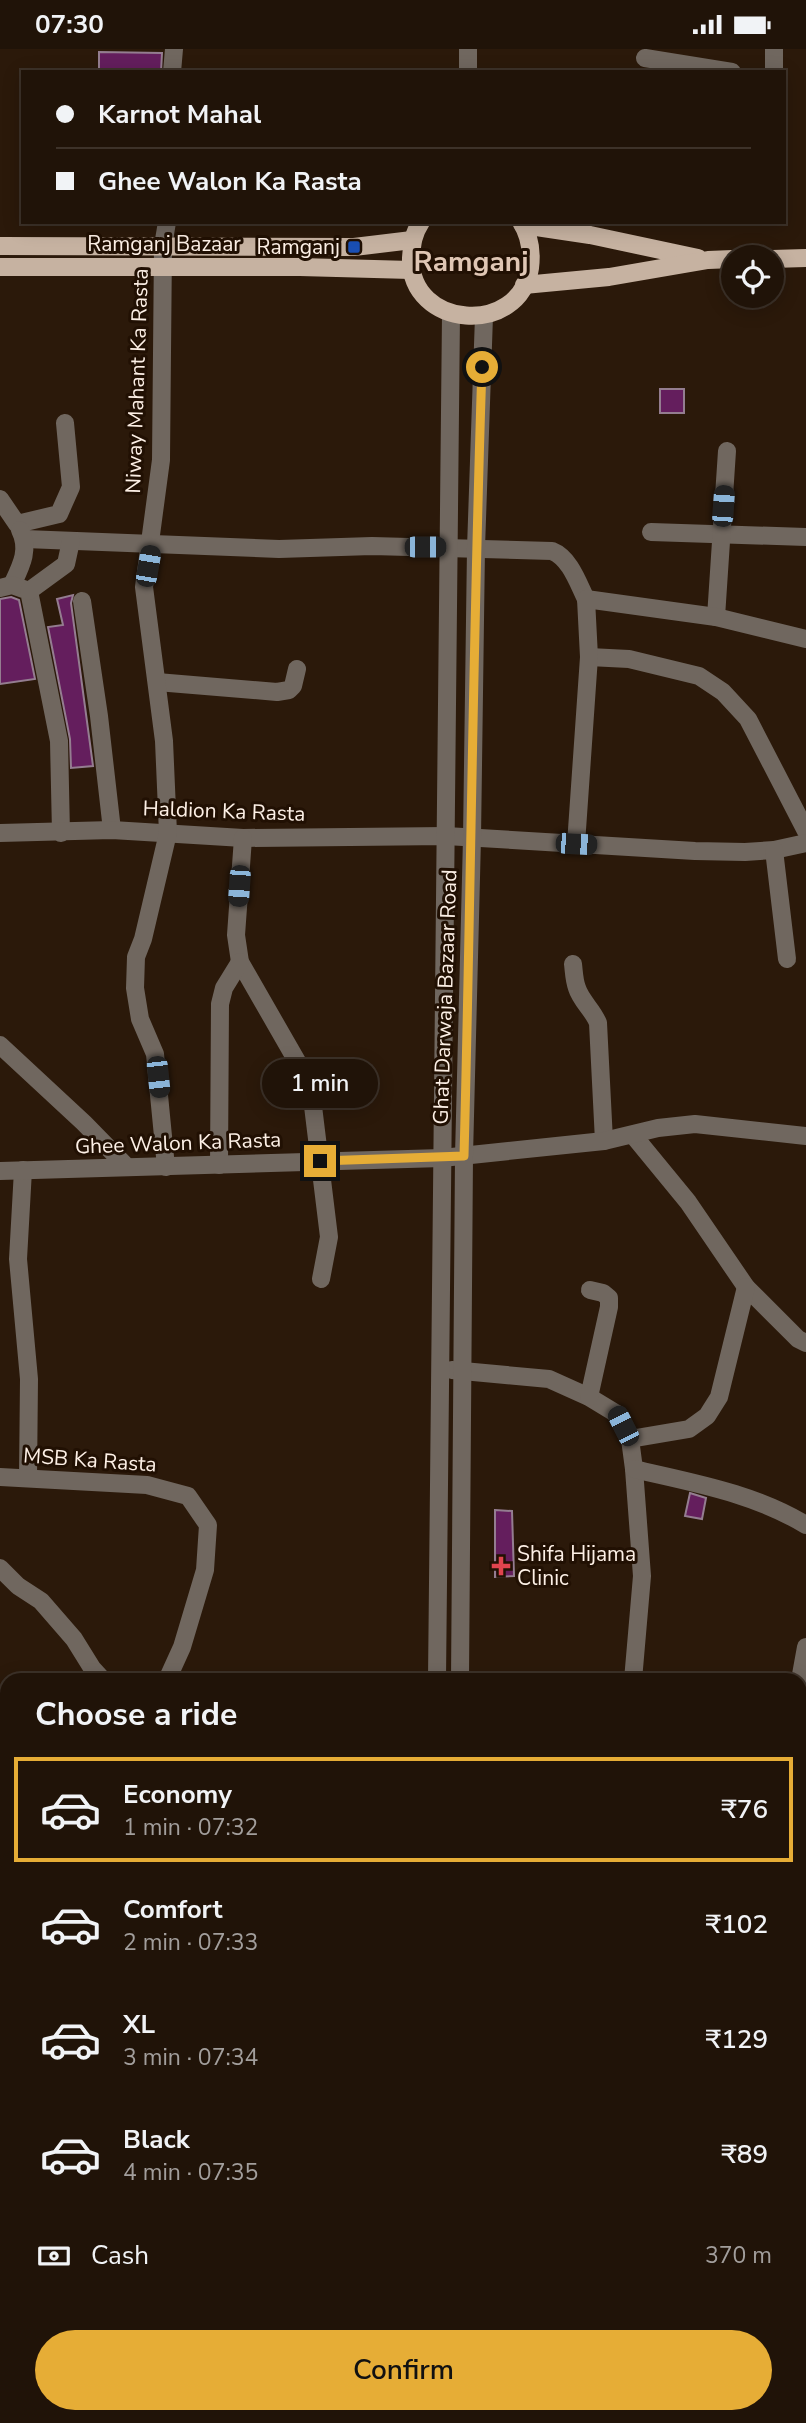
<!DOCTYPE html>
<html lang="en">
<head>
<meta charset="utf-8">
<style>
	:root { --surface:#201308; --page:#2d2016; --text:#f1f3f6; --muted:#a29e9c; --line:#3d3229; --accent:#e6ad36 }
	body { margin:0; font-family:"Nunito Sans",sans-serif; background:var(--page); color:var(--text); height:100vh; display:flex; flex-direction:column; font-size:26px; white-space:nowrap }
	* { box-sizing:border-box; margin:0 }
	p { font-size:23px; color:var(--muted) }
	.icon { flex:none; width:38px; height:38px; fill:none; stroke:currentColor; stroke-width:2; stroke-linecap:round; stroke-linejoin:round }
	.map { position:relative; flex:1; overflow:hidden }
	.drawer { position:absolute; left:0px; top:1624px; width:807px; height:751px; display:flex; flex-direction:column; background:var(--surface); border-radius:21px 21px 0 0; box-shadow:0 4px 18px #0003,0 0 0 2px var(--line) }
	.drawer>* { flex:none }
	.hud { position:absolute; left:21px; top:21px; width:765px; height:154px; border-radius:0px; box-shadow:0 4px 18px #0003,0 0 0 2px var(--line); display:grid; align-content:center; height:154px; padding:0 35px; background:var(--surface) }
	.tools { position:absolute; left:721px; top:196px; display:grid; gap:14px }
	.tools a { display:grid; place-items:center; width:63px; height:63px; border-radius:50%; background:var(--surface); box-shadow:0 4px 18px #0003,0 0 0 2px var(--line); font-size:35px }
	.end { position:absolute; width:32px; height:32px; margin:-16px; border:9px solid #e6ad36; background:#111; box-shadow:0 0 0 4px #111 }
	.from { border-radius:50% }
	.bubble { position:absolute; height:49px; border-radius:24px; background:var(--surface); box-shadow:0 4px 18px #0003,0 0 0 2px var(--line); font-size:23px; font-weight:600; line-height:49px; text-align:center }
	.car { position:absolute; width:21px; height:42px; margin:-21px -10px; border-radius:9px; box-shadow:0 0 5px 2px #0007; background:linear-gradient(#222 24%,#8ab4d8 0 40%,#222 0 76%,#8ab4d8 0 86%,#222 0) }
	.hud b { display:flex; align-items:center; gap:24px; height:66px; font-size:26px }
	.hud b+b { border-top:2px solid var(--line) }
	.hud i { width:18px; height:18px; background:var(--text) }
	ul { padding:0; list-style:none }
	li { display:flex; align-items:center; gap:21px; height:105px; margin:0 14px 10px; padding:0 21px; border:4px solid transparent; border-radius:0px }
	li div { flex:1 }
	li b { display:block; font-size:26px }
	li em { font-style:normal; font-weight:600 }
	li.selected { border-color:var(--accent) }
	li>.icon { width:63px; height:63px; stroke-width:1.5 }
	h2 { padding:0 35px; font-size:32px; line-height:84px }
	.pay { display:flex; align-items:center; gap:18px; height:77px; padding:0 35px; font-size:26px }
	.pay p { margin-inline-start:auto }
	.primary-button { display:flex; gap:14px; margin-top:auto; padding:14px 35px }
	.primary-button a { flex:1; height:80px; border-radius:42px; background:var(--accent); color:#111; font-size:28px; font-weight:600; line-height:80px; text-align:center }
	.status { display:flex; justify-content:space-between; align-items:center; height:49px; padding:0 35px; background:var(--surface); direction:ltr }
	.status svg { height:19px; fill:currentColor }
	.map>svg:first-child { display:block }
</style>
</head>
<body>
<div class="status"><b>07:30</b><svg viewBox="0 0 49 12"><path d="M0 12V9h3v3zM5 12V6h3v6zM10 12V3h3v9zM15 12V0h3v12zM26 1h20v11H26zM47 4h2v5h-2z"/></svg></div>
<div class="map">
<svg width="806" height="2374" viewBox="0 0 806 2374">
	<rect width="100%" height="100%" fill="#2b190a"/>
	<g fill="#641e5d" stroke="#947d90" stroke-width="2">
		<polygon points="99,3 162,4 161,23 99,23"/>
		<rect x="660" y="340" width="24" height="24"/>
		<polygon points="73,546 71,554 93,717 71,719 70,690 48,578 63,576 57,550"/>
		<polygon points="11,548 19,551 35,630 0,635 0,550"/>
		<polygon points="690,1444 706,1449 702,1470 685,1467"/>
		<polygon points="495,1461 512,1462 514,1527 495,1528"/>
	</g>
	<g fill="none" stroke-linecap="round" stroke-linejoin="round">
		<g stroke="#70675f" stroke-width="18">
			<polyline points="645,9 732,23"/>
			<polyline points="172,23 174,0"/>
			<polyline points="468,23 468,0"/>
			<polyline points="774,23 774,0"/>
			<polyline points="0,450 17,475 59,465 71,438 65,374"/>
			<polyline points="651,483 806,488"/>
			<path d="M25,490L279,500L372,497L552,502C570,509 578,534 586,550"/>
			<path d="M12,536C21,517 30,501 20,481"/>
			<polyline points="0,539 12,536 29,542 59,692 61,784"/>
			<polyline points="29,542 66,515 71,492"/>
			<polyline points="82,552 99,667 112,781"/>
			<polyline points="716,568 727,402"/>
			<polyline points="589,608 629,610 699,627 723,643 748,670 806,782"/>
			<polyline points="157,633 277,643 289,641 293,637 297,620"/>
			<polyline points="0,784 112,781 243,789 446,787 695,802 745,803 774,801 806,794"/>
			<polyline points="243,789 236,886 240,913 306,1028 312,1049 329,1188 321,1230"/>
			<polyline points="576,795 589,608 586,550 716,568 806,590"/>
			<polyline points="774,801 787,910"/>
			<path d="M573,915C574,923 574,931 577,939C581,952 593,961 598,974L604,1092"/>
			<polyline points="0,996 84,1074 127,1118"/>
			<polyline points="633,1086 688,1153 746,1238 798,1290 806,1294"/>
			<polyline points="219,1116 220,955 224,939 240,913"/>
			<polyline points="166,1118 155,1005 140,970 135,939 136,908 143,890 168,784 164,692 144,538 161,411 163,197 167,173"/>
			<polyline points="23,1121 18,1210 29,1330 28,1429"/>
			<polyline points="0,1122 442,1109 604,1092 658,1079 695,1075 806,1087"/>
			<polyline points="452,1321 549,1330 589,1348 617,1365 630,1390 634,1420 642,1527 633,1631"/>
			<polyline points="589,1348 609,1258 609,1249 603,1244 590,1241"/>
			<polyline points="630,1390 689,1380 707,1367 719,1348 746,1238"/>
			<path d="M634,1420C694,1434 753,1444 806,1476"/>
			<polyline points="0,1428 147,1436 188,1447 208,1476 205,1521 182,1598 167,1631"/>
			<polyline points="0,1519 18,1537 41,1552 74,1590 92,1619 103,1631"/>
			<polyline points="437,1631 451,265"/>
			<polyline points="460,1631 464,1107 472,789 476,499 484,267"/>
			<polyline points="800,1631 806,1598"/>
			<polyline points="800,1702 806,1702"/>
			<polyline points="0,1718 7,1718"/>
			<polyline points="0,1840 7,1839"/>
			<polyline points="0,2024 7,2025"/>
			<polyline points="800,2084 806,2084"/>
			<polyline points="800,2212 806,2212"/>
			<polyline points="0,2243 7,2243"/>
			<polyline points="147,2368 147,2374"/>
			<polyline points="358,2374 358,2368"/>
			<polyline points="438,2374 439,2368"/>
		</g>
		<g stroke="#c6b2a1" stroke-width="18">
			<path d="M421,173C413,185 412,195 411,209C409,280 520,288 530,219C532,203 530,187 521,173"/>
			<polyline points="523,176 590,186 698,209"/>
			<polyline points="0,197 354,198 412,191"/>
			<polyline points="772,210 806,209"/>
			<polyline points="0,218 300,218 411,221"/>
			<polyline points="524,236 609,228 708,211 733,210"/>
		</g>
	</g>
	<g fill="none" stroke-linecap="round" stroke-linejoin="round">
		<path stroke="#e6ad36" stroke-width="9" d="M320,1112L464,1107C471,844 473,581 482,318"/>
	</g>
	<rect fill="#1a4fb4" stroke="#211003" stroke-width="2.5" x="347" y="191" width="14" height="14" rx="3.5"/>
	<path fill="#e0444e" stroke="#211003" stroke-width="2.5" d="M497.5 1506.5h7v7h7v7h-7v7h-7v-7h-7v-7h7z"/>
	<g text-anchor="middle" stroke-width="6" stroke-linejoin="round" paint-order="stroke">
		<g font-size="21" fill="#fdf0e6" stroke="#211003">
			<text x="164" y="202">Ramganj Bazaar</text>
			<text transform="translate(137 332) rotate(-88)" y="7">Niway Mahant Ka Rasta</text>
			<text transform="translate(224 762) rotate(2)" y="7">Haldion Ka Rasta</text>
			<text transform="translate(445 948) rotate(-88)" y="7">Ghat Darwaja Bazaar Road</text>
			<text transform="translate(178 1094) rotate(-2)" y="7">Ghee Walon Ka Rasta</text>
			<text transform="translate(90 1411) rotate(4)" y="7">MSB Ka Rasta</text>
		</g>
		<g font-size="21" fill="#fdf0e6" stroke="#211003" text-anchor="end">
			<text x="340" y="205">Ramganj</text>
			<text x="517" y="1512" text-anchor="start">Shifa Hijama<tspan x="517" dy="24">Clinic</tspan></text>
		</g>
		<g font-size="28" font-weight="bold" fill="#dfc6b4" stroke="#211003">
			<text x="471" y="222">Ramganj</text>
		</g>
	</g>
</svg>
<div class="tools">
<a><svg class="icon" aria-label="locate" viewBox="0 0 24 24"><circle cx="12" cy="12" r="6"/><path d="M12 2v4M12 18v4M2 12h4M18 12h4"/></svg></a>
</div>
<i class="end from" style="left:482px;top:318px"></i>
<i class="end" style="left:320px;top:1112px"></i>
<div class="bubble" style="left:262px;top:1010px;width:116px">1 min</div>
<i class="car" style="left:723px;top:457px;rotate:4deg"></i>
<i class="car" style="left:425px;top:498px;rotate:90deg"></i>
<i class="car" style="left:148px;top:517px;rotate:10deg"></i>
<i class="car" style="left:576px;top:795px;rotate:93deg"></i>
<i class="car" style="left:239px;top:837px;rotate:184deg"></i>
<i class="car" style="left:158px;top:1028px;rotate:174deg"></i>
<i class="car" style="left:623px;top:1377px;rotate:333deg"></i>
<div class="hud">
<b><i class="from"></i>Karnot Mahal</b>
<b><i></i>Ghee Walon Ka Rasta</b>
</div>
<section class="drawer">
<h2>Choose a ride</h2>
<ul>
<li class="selected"><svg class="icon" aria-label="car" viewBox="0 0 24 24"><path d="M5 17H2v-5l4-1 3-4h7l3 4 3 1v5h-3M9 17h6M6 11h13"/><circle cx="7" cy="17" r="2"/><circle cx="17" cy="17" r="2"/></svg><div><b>Economy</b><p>1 min · 07:32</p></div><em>₹76</em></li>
<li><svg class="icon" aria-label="car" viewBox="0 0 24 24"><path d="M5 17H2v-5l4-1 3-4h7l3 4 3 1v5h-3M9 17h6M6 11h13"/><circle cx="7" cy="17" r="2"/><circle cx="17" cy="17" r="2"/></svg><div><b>Comfort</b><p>2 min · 07:33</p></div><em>₹102</em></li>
<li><svg class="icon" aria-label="car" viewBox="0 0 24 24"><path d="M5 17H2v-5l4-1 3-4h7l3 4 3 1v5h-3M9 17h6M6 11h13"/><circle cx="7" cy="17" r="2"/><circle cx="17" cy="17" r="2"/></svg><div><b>XL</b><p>3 min · 07:34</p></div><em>₹129</em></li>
<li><svg class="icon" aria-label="car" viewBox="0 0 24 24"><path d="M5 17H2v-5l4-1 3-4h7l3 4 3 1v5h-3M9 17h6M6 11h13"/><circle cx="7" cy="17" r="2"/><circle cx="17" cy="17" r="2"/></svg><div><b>Black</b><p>4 min · 07:35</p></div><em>₹89</em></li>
</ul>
<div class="pay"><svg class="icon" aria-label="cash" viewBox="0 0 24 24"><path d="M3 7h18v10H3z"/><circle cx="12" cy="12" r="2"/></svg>Cash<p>370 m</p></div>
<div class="primary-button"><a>Confirm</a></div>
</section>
</div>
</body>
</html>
